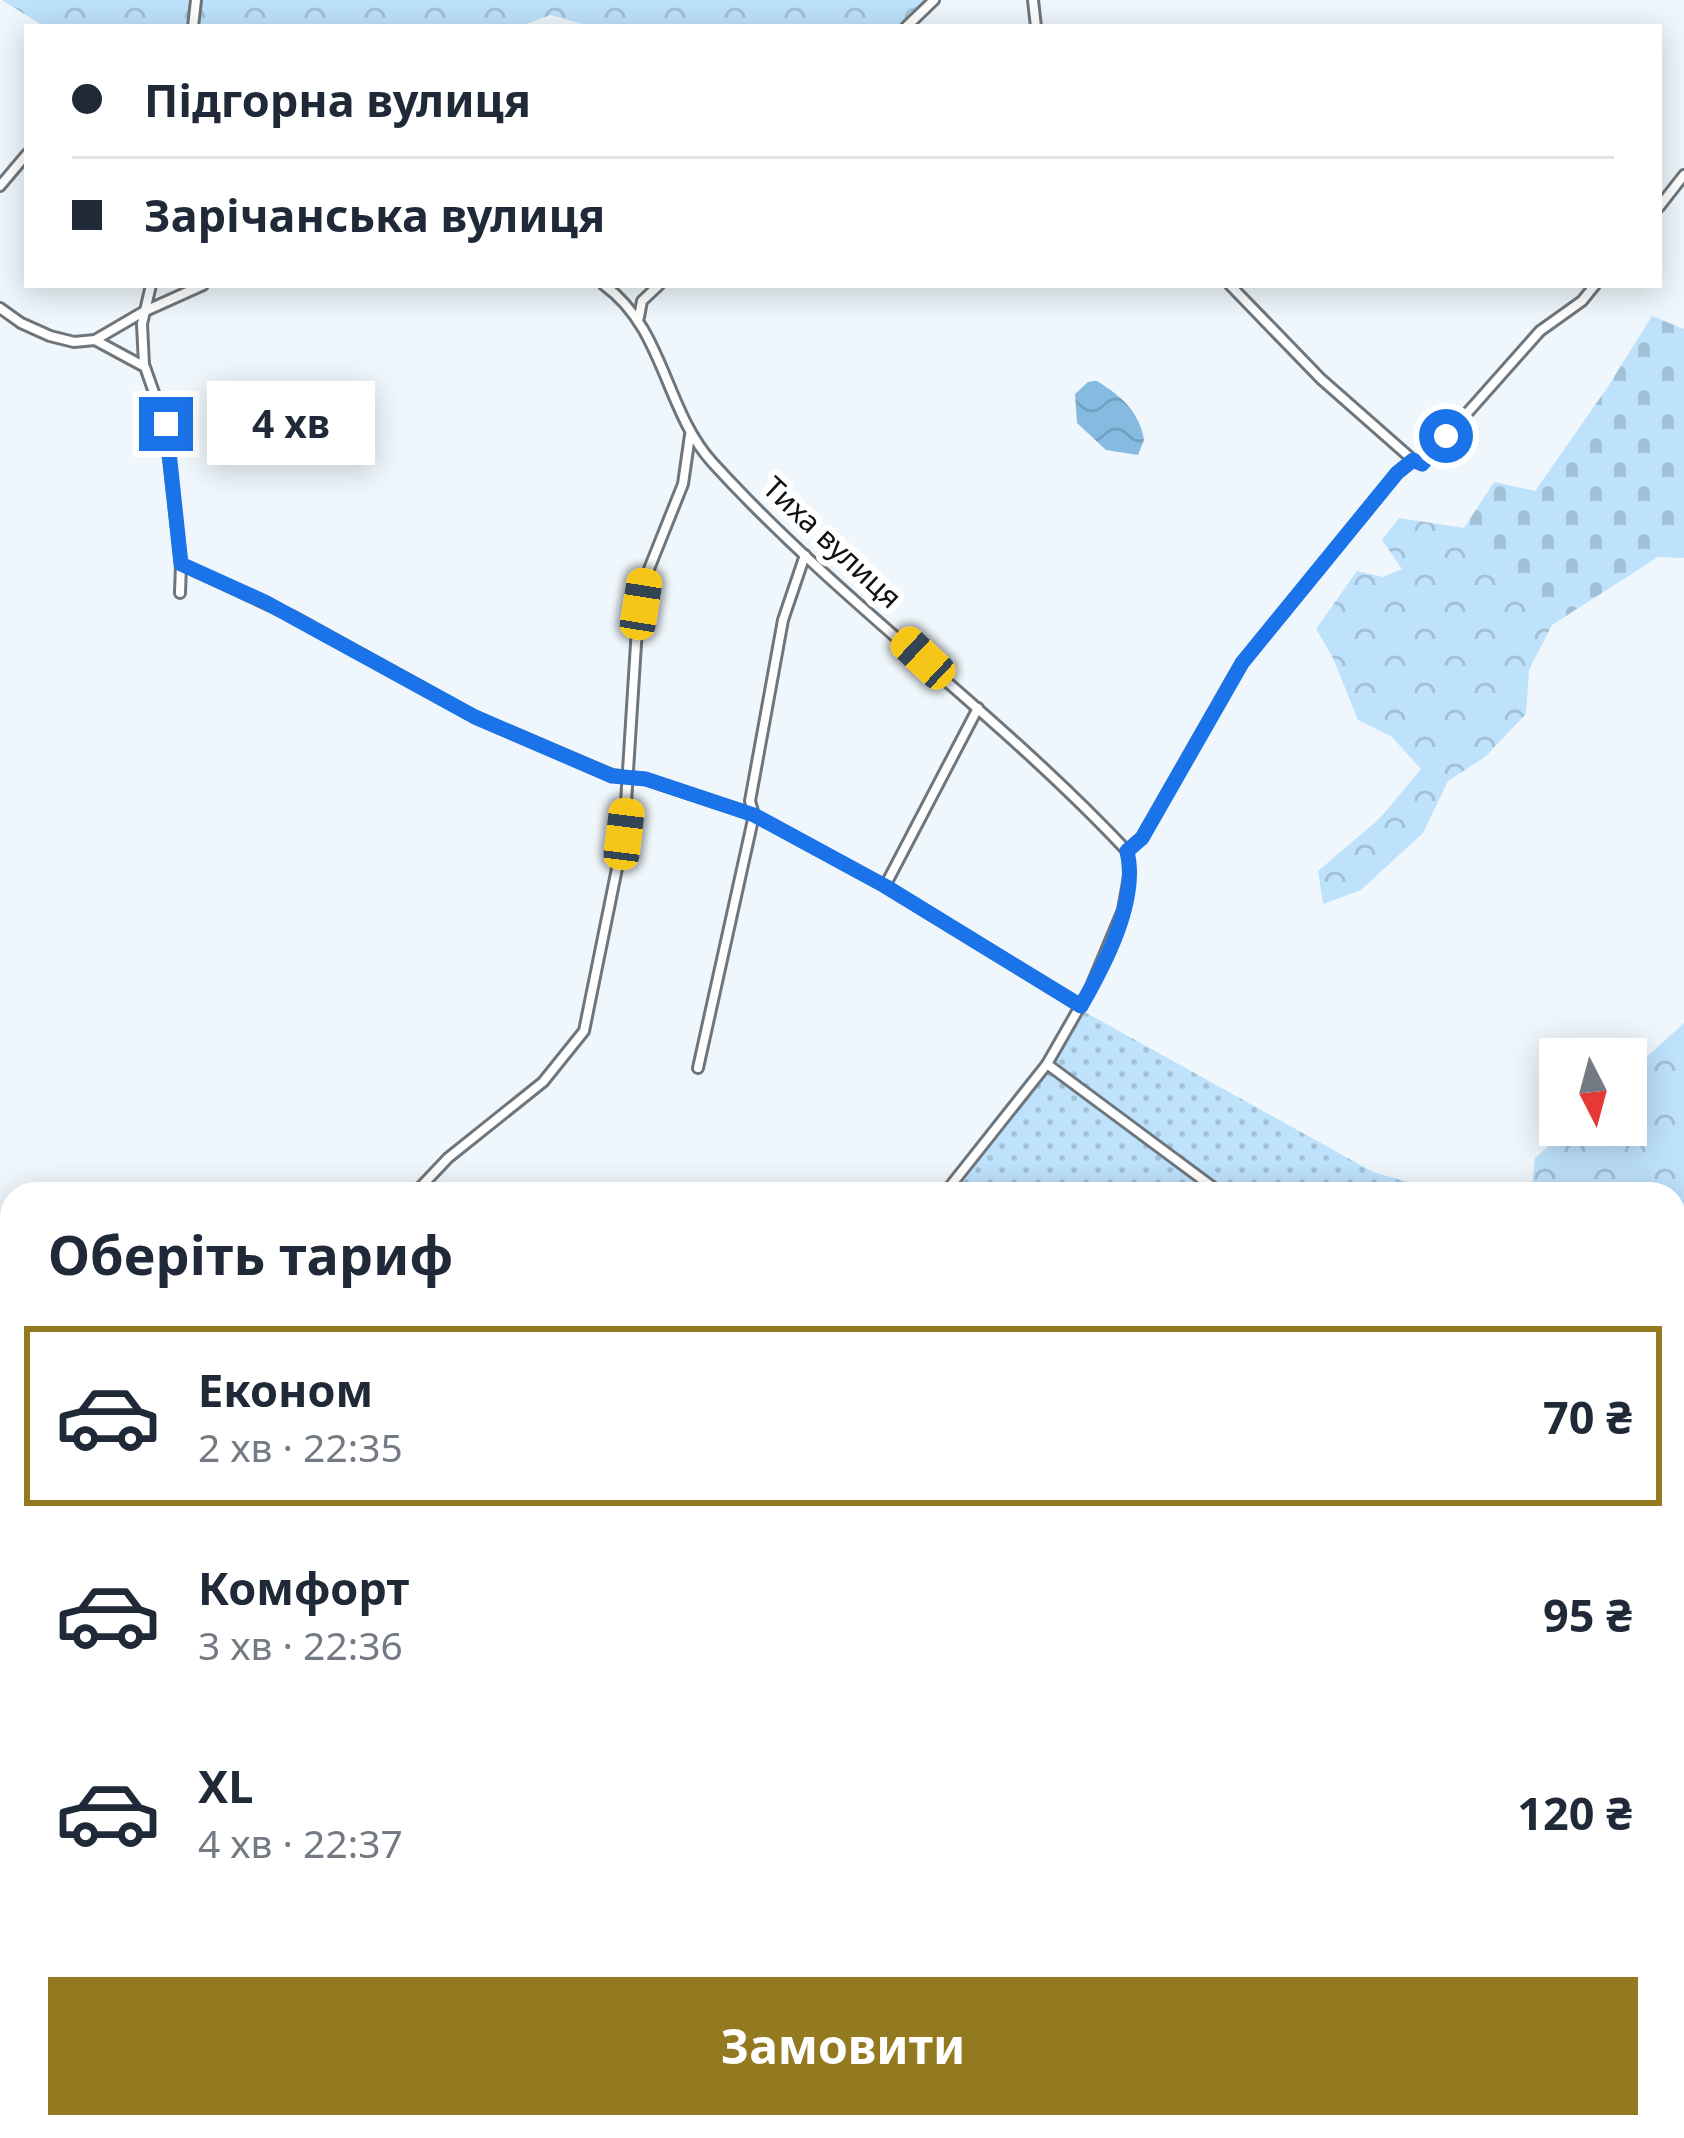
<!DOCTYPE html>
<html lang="uk">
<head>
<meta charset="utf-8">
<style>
	:root { --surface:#fff; --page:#f6f6f7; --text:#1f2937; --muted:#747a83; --line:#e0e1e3; --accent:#937920 }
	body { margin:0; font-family:"Noto Sans",sans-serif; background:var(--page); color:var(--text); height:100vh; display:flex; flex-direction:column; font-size:45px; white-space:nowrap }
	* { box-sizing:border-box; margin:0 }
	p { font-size:39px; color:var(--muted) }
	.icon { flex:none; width:66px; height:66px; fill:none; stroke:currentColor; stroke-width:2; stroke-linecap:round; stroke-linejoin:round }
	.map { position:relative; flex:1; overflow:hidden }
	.sheet { position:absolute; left:0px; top:1182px; width:1686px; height:957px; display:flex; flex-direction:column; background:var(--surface); border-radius:36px 36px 0 0; box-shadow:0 6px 30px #0003 }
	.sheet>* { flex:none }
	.guide { position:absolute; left:24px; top:24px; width:1638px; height:264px; border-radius:0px; box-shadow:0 6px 30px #0003; display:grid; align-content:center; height:264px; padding:0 48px; background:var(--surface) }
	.needle { width:78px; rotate:174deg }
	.fabs { position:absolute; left:1539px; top:1038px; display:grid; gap:24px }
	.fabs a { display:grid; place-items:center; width:108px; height:108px; border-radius:0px; background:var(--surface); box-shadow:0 6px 30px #0003; font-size:60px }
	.end { position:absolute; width:54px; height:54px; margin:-27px; border:15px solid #1a73e8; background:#fff; box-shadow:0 0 0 6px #fff }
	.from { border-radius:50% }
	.bubble { position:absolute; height:84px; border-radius:0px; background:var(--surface); box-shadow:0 6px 30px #0003; font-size:39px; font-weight:700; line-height:84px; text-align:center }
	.car { position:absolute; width:36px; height:72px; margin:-36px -18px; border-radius:15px; box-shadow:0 0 9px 3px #0007; background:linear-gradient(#f5c518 24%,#345 0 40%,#f5c518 0 76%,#345 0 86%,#f5c518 0) }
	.guide b { display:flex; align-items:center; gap:42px; height:114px; font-size:45px }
	.guide b+b { border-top:3px solid var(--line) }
	.guide i { width:30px; height:30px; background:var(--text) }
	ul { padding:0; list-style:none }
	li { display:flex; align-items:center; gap:36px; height:180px; margin:0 24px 18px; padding:0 24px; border:6px solid transparent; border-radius:0px }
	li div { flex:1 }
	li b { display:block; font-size:45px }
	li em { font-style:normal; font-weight:700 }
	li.current { border-color:var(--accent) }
	li>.icon { width:108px; height:108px; stroke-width:1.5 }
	h2 { padding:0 48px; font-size:54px; line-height:144px }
	.action { display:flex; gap:24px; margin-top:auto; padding:24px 48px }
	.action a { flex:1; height:138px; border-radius:0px; background:var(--accent); color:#fff; font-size:48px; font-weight:700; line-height:138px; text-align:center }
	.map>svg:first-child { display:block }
</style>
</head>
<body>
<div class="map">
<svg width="1684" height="2138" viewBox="0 0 1684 2138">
	<defs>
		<pattern id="forest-crowns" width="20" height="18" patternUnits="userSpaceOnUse" patternTransform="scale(3)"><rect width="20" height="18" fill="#bee2fc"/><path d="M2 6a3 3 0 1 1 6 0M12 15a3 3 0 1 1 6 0" fill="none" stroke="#a2c1d7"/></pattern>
		<pattern id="cemetery-stones" width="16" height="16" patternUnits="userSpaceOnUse" patternTransform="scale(3)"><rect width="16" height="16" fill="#bee2fc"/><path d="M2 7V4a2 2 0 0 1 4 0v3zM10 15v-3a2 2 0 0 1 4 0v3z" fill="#a2c1d7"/></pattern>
		<pattern id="garden-dots" width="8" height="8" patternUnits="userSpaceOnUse" patternTransform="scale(3)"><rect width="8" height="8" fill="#bee2fc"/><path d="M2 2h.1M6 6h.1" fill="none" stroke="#a2c1d7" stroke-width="1.8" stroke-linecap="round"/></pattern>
		<pattern id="water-waves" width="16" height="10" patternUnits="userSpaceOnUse" patternTransform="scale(3)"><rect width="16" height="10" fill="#85bbe1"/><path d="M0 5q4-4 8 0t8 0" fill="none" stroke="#72a0c0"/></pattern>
	</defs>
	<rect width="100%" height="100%" fill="#eff7fc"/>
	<g fill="url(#forest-crowns)">
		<polygon points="2,0 931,0 902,27 593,27 551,15 518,27 45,27"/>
		<polygon points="1399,518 1464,528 1552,625 1529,670 1526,714 1485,757 1448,781 1423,833 1361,890 1323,904 1318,871 1380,818 1421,769 1392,737 1358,720 1333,658 1316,629 1357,571 1383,577 1402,569 1382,540"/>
		<polygon points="1684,1023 1684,1293 1674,1295 1674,1194 1531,1194 1535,1158 1572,1125 1626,1125 1626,1076"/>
	</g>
	<polygon fill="url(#cemetery-stones)" points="1652,316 1684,329 1684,558 1658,557 1552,625 1464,528 1494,482 1535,491 1607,388"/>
	<g fill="url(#garden-dots)">
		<polygon points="1083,1011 1373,1172 1450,1194 954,1194 1048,1068"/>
		<polygon points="1684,1312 1684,1468 1680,1467 1674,1477 1674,1319"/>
		<polygon points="1674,1570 1684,1572 1684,2138 726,2138 724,2127 1674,2127"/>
	</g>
	<path fill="url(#water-waves)" d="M1097,381C1121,396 1139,411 1144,440L1138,455L1106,450L1077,423L1075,394L1088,382Z"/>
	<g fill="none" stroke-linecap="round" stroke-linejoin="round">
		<g stroke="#6f767b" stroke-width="14">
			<g id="street">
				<polyline points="1033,0 1036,27"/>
				<polyline points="193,27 196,0"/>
				<polyline points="906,27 934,0"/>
				<polyline points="0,186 27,154"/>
				<polyline points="1659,207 1684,175"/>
				<path d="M604,285C664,328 665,410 712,462C840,603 997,712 1127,851"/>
				<polyline points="1230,285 1321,379 1413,460"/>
				<polyline points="0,308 21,323 50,336 74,342 95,340 145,367 165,424 181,564 292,616 475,717 612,775 645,779 754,815 885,886 1081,1006"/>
				<polyline points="639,317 642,301 659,285"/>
				<polyline points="95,340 143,312 203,285"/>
				<polyline points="144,365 142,324 151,285"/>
				<polyline points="180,593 181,564"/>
				<polyline points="885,886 978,708"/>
				<polyline points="1047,1064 1222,1194"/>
				<polyline points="698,1068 754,815 750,801 783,620 805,555"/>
				<polyline points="414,1194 448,1158 543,1082 584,1031 624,834 637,628 645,579 683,484 690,435"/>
				<polyline points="944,1194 1047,1064 1090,989 1123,910 1130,871 1127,851 1142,838 1242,663 1397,473 1413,460 1422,464 1540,331 1582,301 1595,285"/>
				<polyline points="0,1706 12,1706"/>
			</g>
		</g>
		<use href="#street" stroke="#fff" stroke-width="8"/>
	</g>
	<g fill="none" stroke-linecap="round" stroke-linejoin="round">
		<path stroke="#1a73e8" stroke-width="15" d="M166,424L181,564L265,602L475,717L612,776L646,779L754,815L885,886L1081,1006C1105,964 1139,900 1127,851L1142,838L1242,663L1397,473L1413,460L1422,464L1446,436"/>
	</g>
	<g text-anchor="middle" stroke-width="12" stroke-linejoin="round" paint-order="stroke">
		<g font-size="30" fill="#0e1113" stroke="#fff">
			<text transform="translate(832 543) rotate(43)" y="10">Тиха вулиця</text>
		</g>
	</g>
</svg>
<div class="fabs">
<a><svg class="needle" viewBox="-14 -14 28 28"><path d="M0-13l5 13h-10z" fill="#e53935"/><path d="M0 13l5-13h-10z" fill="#747a83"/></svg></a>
</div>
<i class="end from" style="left:1446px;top:436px"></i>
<i class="end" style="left:166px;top:424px"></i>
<div class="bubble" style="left:207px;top:381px;width:168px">4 хв</div>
<i class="car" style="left:641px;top:604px;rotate:9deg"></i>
<i class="car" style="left:923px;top:658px;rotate:313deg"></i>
<i class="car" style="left:624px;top:834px;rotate:7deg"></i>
<div class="guide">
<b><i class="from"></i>Підгорна вулиця</b>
<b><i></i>Зарічанська вулиця</b>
</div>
<section class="sheet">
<h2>Оберіть тариф</h2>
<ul>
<li class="current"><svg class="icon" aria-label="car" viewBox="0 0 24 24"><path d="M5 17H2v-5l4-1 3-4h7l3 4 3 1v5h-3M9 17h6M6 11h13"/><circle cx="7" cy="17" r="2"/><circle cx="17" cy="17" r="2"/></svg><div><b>Економ</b><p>2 хв · 22:35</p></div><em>70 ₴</em></li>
<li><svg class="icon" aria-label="car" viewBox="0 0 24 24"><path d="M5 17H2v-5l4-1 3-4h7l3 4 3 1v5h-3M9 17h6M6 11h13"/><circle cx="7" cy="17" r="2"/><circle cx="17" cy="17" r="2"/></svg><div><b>Комфорт</b><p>3 хв · 22:36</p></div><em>95 ₴</em></li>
<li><svg class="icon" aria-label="car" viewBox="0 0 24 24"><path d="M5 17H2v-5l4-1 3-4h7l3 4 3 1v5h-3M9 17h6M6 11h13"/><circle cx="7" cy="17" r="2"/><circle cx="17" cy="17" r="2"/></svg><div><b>XL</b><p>4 хв · 22:37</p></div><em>120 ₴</em></li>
</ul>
<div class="action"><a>Замовити</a></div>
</section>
</div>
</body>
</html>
